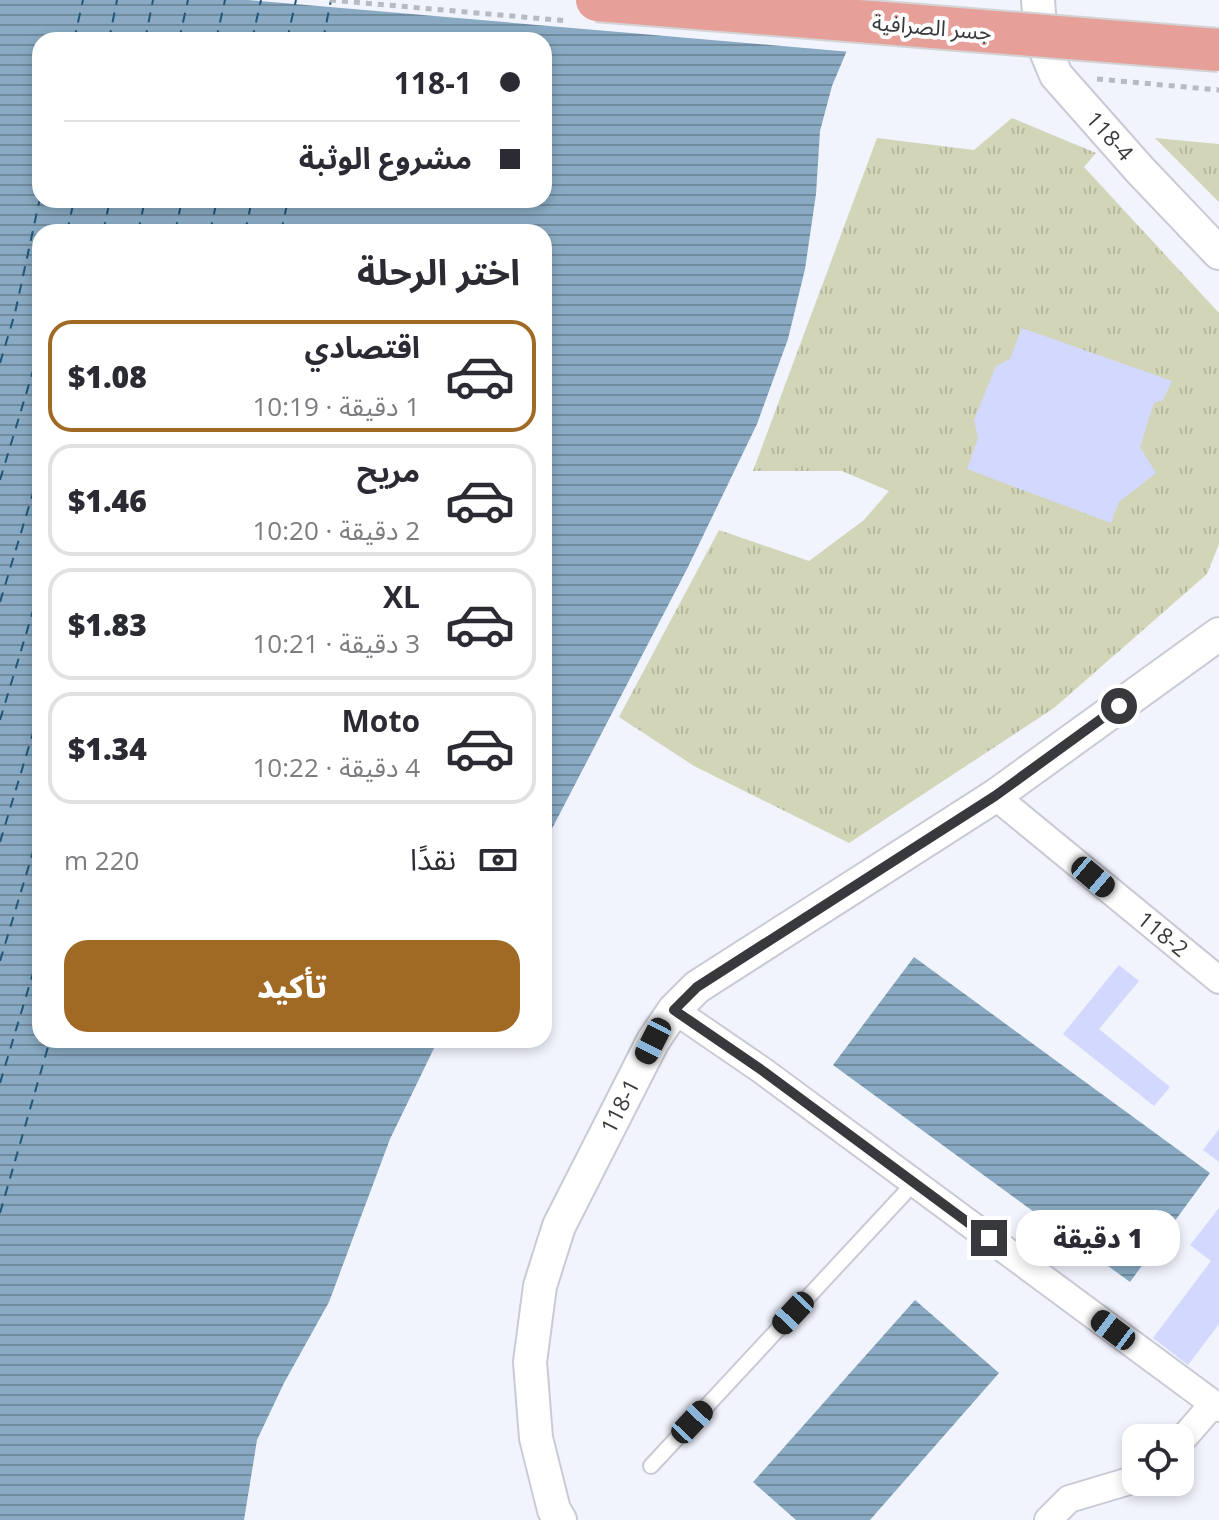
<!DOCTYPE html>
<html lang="ar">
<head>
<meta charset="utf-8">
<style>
	:root { --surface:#fff; --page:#f7f7f7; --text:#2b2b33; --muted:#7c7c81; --line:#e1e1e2; --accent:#a06a25 }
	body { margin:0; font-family:"Open Sans","Noto Sans Arabic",sans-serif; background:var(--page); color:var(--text); direction:rtl; height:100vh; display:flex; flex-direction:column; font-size:30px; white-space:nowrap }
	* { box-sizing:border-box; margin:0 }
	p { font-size:26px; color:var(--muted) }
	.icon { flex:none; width:44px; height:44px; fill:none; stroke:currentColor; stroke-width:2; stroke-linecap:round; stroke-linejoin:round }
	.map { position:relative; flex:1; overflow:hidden; direction:ltr }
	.panel { position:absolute; left:32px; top:224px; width:520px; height:824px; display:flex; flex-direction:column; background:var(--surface); border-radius:24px; box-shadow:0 4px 12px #0003; direction:rtl }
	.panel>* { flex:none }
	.hud { position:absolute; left:32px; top:32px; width:520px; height:176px; border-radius:24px; box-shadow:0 4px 12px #0003; direction:rtl; display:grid; align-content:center; height:176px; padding:0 32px; background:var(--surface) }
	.fabs { position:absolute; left:1122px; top:1424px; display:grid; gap:16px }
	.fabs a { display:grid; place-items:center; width:72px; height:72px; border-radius:16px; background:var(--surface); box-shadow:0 4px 12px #0003; font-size:40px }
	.end { position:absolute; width:36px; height:36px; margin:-18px; border:10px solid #38393d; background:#fff; box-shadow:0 0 0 4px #fff }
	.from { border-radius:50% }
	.bubble { position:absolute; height:56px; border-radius:24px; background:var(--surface); box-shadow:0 4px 12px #0003; font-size:26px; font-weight:800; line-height:56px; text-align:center; direction:rtl }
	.car { position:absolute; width:24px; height:48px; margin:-24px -12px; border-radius:10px; box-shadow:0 0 6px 2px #0007; background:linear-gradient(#222 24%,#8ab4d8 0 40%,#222 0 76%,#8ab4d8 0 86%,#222 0) }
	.hud b { display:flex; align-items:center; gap:28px; height:76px; font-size:30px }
	.hud b+b { border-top:2px solid var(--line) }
	.hud i { width:20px; height:20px; background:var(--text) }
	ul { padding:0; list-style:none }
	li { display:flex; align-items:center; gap:24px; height:112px; margin:0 16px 12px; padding:0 16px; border:4px solid var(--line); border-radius:24px }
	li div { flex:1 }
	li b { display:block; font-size:30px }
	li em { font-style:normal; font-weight:800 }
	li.current { border-color:var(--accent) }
	li>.icon { width:72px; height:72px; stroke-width:1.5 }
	h2 { padding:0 32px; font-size:36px; line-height:96px }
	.pay { display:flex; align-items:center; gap:20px; height:88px; padding:0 32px; font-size:30px }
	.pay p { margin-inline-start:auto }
	.button { display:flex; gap:16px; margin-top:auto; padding:16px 32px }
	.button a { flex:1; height:92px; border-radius:24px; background:var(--accent); color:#fff; font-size:32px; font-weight:800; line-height:92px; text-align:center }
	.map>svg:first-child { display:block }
</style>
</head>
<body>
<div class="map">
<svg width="1219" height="1520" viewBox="0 0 1219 1520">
	<defs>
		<pattern id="grass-tufts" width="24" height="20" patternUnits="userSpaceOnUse" patternTransform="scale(2)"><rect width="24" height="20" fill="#d2d5b8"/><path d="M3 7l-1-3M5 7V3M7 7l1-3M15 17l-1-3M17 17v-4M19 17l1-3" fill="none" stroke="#b5b89f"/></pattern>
		<pattern id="water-rules" width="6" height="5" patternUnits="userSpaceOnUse" patternTransform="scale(2)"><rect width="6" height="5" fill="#89aac2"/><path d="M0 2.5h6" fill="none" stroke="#718b9f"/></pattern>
	</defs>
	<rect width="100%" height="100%" fill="#f1f3fd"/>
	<g fill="url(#grass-tufts)">
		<polygon points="1012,118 1096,153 1084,167 1219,313 1219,544 1207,574 1054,708 849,843 694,766 619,717 719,530 809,561 864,520 889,491 842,471 753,471 877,138 974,150"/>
		<polygon points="1155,138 1219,144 1219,202"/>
	</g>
	<g fill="url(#water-rules)" fill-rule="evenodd">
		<path d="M0,0H856L848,48L832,86L820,131L816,194L805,269L788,339L757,424L688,567L544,844V232H40V1040H438L390,1139L329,1302L284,1383L257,1440L244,1520H0ZM40,40H544V200H40Z"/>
		<polygon points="914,957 1210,1173 1130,1282 833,1065"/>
		<polygon points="915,1300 999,1373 870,1520 796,1520 753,1482"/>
	</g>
	<polygon fill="#f1f3fd" points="248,0 860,0 851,52"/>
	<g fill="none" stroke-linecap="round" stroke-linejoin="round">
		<g stroke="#21577a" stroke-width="2" stroke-dasharray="10 8" stroke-linecap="butt">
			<polyline points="74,40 83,0"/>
			<polyline points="109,40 117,0"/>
			<polyline points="145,40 153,0"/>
			<polyline points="179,40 188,0"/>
			<polyline points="216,40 225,0"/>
			<polyline points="252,40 261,0"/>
			<polyline points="287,40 296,0"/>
			<polyline points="323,40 331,0"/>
			<polyline points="67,232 74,200"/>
			<polyline points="103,232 110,200"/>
			<polyline points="138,232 145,200"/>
			<polyline points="175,232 182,200"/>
			<polyline points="210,232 217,200"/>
			<polyline points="245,232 252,200"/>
			<polyline points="281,232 288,200"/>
			<polyline points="0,363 15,313 40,198"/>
			<polyline points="0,480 40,348"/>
			<polyline points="0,602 40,470"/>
			<polyline points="0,720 40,588"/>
			<polyline points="0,842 40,710"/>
			<polyline points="0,961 40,829"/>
			<polyline points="0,1083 40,950"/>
			<polyline points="0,1213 50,1040"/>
		</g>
	</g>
	<g fill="#d3d9fe">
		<polygon points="1022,328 1172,381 1163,400 1154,403 1140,447 1156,473 1119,502 1111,523 967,469 978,438 974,420 996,366 1010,359"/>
		<polygon points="1119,965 1139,981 1099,1029 1170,1087 1154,1106 1063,1034"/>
		<polygon points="1219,1129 1219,1162 1203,1150"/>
		<polygon points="1219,1208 1219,1324 1188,1365 1153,1338 1211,1261 1190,1245"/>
	</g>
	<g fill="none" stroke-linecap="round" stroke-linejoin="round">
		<g stroke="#c9cad5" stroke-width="18">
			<polyline id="service" points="651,1466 914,1183"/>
		</g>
		<g stroke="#c9cad5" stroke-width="30">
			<g id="minor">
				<polyline points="995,796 1219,980"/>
				<polyline points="674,1010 763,1071 1219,1408"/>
				<polyline points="1180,1442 1213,1404"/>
				<polyline points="1048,1520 1069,1499 1136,1479"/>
			</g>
		</g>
		<g stroke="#c9cad5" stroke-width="36">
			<g id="tertiary">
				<polyline points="1038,0 1041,39 1056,75 1140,170 1219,253"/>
				<polyline points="560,1520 554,1510 536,1438 530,1362 540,1286 559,1226 653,1041 674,1010 697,987 995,796 1219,634"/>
			</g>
		</g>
		<polyline stroke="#b8bac2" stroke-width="5" stroke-dasharray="6 6" stroke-linecap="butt" points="1097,79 1219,90"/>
		<use href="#service" stroke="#fff" stroke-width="14"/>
		<use href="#minor" stroke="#fff" stroke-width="26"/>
		<use href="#tertiary" stroke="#fff" stroke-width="32"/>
		<g stroke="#d3d3d4" stroke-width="46" stroke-linecap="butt">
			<polyline id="primary-bridge" points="597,0 1219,50"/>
		</g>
		<polyline stroke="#b8bac2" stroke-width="5" stroke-dasharray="6 6" stroke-linecap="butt" points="330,0 568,21"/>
		<use href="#primary-bridge" stroke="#e79f99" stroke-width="42"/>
	</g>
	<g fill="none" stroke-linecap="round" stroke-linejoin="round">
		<polyline stroke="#38393d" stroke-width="10" points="989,1238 763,1071 674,1010 697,987 995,796 1119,706"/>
	</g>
	<g text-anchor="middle" stroke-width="8" stroke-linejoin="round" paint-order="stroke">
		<g font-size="22" fill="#38393d" stroke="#fff">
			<text transform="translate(932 27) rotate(5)" y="8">جسر الصرافية</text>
			<text transform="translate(1110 136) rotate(48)" y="8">118-4</text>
			<text transform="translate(1163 934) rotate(39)" y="8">118-2</text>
			<text transform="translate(620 1106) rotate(-63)" y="8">118-1</text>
		</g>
	</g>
</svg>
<div class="fabs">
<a><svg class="icon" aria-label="locate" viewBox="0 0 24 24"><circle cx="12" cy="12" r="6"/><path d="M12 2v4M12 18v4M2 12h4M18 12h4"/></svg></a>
</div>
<i class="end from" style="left:1119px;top:706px"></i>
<i class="end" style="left:989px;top:1238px"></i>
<div class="bubble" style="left:1016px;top:1210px;width:164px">1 دقيقة</div>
<i class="car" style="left:1093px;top:877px;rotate:130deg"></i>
<i class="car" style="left:653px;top:1041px;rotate:207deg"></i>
<i class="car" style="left:793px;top:1313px;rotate:223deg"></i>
<i class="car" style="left:1113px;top:1330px;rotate:307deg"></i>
<i class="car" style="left:692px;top:1422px;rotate:43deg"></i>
<div class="hud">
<b><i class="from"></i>118-1</b>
<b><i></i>مشروع الوثبة</b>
</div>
<section class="panel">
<h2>اختر الرحلة</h2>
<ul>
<li class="current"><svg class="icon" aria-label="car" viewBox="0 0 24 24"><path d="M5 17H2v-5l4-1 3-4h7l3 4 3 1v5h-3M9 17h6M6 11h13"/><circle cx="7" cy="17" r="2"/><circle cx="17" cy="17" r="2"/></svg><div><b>اقتصادي</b><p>1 دقيقة · 10:19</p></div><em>$1.08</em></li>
<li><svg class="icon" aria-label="car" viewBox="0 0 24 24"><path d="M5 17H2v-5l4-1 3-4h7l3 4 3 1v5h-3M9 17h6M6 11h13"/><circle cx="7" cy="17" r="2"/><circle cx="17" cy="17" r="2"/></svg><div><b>مريح</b><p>2 دقيقة · 10:20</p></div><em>$1.46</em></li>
<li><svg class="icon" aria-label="car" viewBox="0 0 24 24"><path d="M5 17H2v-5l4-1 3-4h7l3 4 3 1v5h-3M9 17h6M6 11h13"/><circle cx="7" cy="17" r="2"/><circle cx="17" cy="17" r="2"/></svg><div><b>XL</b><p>3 دقيقة · 10:21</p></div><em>$1.83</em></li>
<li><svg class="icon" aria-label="car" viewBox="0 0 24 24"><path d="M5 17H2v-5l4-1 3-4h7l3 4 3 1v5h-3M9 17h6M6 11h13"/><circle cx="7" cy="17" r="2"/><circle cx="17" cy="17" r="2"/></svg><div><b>Moto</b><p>4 دقيقة · 10:22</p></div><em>$1.34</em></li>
</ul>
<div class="pay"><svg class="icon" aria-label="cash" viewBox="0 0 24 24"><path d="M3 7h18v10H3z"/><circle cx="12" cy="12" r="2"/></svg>نقدًا<p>220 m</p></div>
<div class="button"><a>تأكيد</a></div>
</section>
</div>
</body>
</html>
